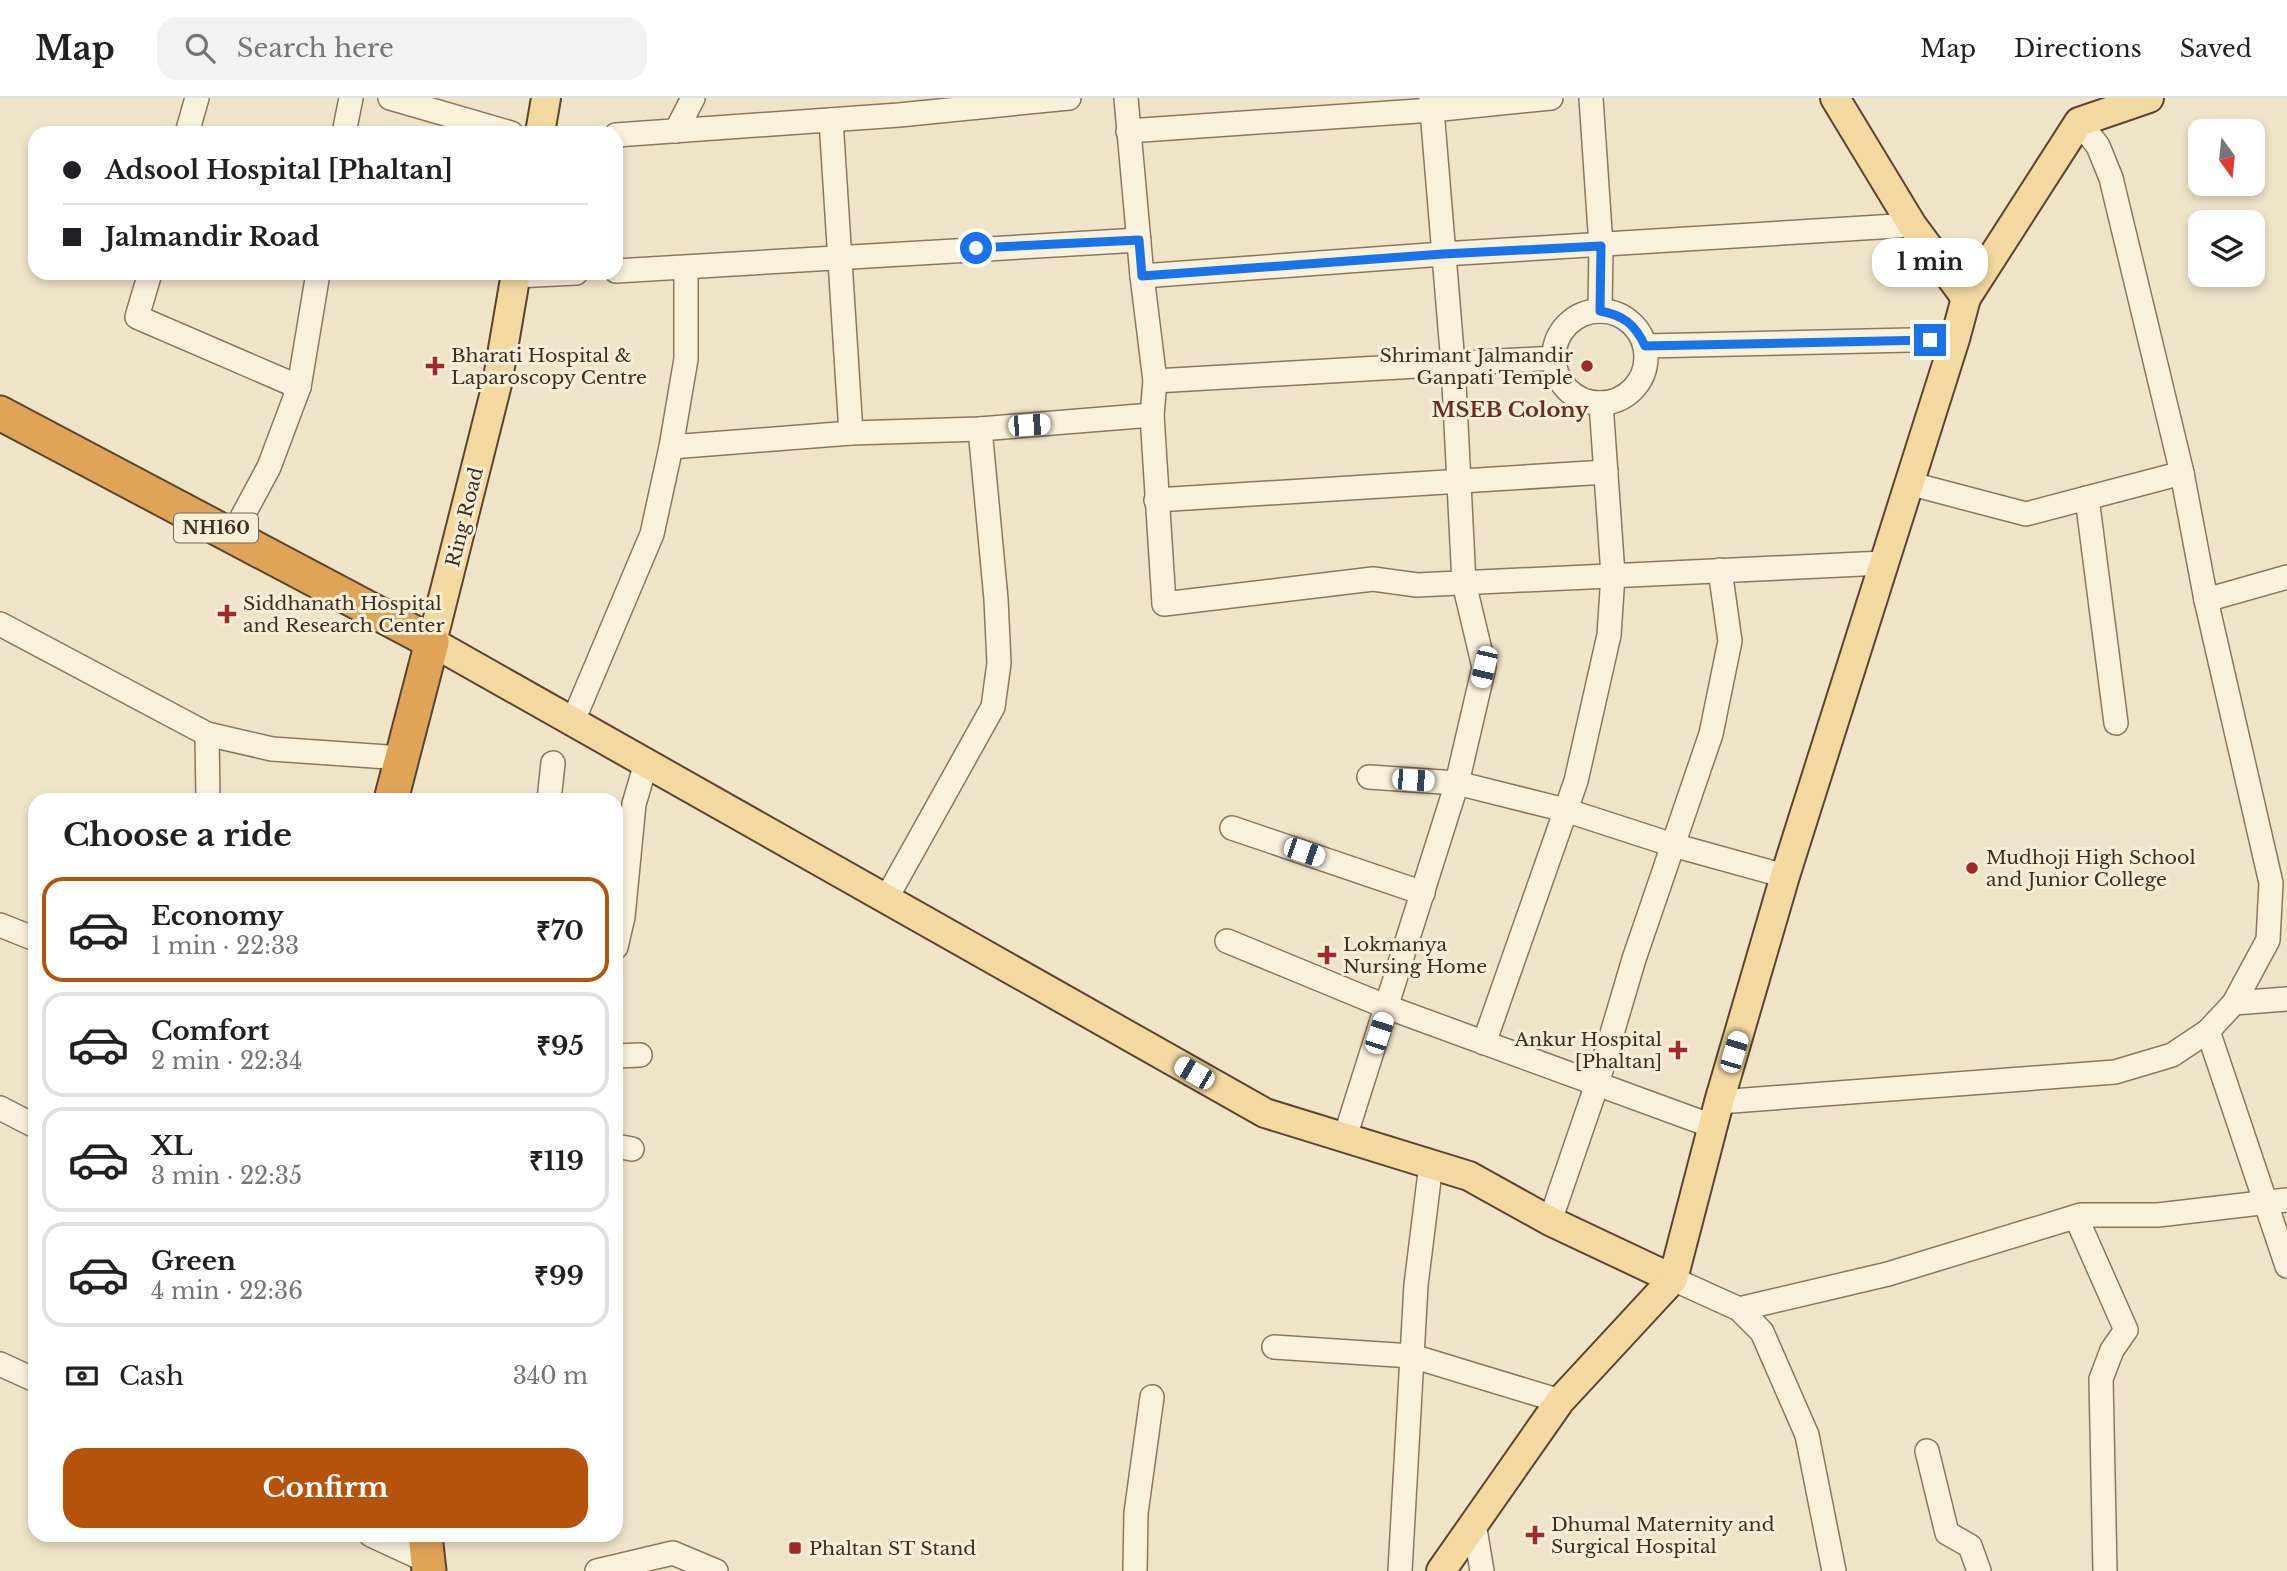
<!DOCTYPE html>
<html lang="en">
<head>
<meta charset="utf-8">
<style>
	:root { --surface:#fff; --page:#f2f2f2; --text:#202124; --muted:#757577; --line:#e0e0e0; --accent:#b45309 }
	body { margin:0; font-family:"Libre Baskerville",serif; background:var(--page); color:var(--text); height:100vh; display:flex; flex-direction:column; font-size:26px; white-space:nowrap }
	* { box-sizing:border-box; margin:0 }
	p { font-size:23px; color:var(--muted) }
	.icon { flex:none; width:38px; height:38px; fill:none; stroke:currentColor; stroke-width:2; stroke-linecap:round; stroke-linejoin:round }
	.map { position:relative; flex:1; overflow:hidden }
	.panel { position:absolute; left:28px; top:695px; width:595px; height:749px; display:flex; flex-direction:column; background:var(--surface); border-radius:21px; box-shadow:0 4px 10px #0003 }
	.panel>* { flex:none }
	.banner { position:absolute; left:28px; top:28px; width:595px; height:154px; border-radius:21px; box-shadow:0 4px 10px #0003; display:grid; align-content:center; height:154px; padding:0 35px; background:var(--surface) }
	.needle { width:46px; rotate:165deg }
	.controls { position:absolute; left:2188px; top:21px; display:grid; gap:14px }
	.controls a { display:grid; place-items:center; width:77px; height:77px; border-radius:14px; background:var(--surface); box-shadow:0 4px 10px #0003; font-size:35px }
	.end { position:absolute; width:32px; height:32px; margin:-16px; border:9px solid #1a73e8; background:#fff; box-shadow:0 0 0 4px #fff }
	.from { border-radius:50% }
	.bubble { position:absolute; height:49px; border-radius:21px; background:var(--surface); box-shadow:0 4px 10px #0003; font-size:23px; font-weight:700; line-height:49px; text-align:center }
	.car { position:absolute; width:21px; height:42px; margin:-21px -10px; border-radius:9px; box-shadow:0 0 5px 2px #0007; background:linear-gradient(#fff 24%,#345 0 40%,#fff 0 76%,#345 0 86%,#fff 0) }
	.banner b { display:flex; align-items:center; gap:24px; height:66px; font-size:26px }
	.banner b+b { border-top:2px solid var(--line) }
	.banner i { width:18px; height:18px; background:var(--text) }
	ul { padding:0; list-style:none }
	li { display:flex; align-items:center; gap:21px; height:105px; margin:0 14px 10px; padding:0 21px; border:4px solid var(--line); border-radius:21px }
	li div { flex:1 }
	li b { display:block; font-size:26px }
	li em { font-style:normal; font-weight:700 }
	li.on { border-color:var(--accent) }
	li>.icon { width:63px; height:63px; stroke-width:1.5 }
	h2 { padding:0 35px; font-size:32px; line-height:84px }
	.pay { display:flex; align-items:center; gap:18px; height:77px; padding:0 35px; font-size:26px }
	.pay p { margin-inline-start:auto }
	.action { display:flex; gap:14px; margin-top:auto; padding:14px 35px }
	.action a { flex:1; height:80px; border-radius:21px; background:var(--accent); color:#fff; font-size:28px; font-weight:700; line-height:80px; text-align:center }
	header { display:flex; align-items:center; gap:42px; box-sizing:border-box; height:98px; padding:0 35px; background:var(--surface); border-bottom:2px solid var(--line) }
	header strong { font-size:33px }
	nav { display:flex; gap:38px; margin-inline-start:auto; font-size:24px }
	.search { width:490px; height:63px; background:var(--page); display:flex; align-items:center; gap:18px; box-sizing:border-box; padding:0 24px; border-radius:21px; color:var(--muted); font-size:26px }
	.map>svg:first-child { display:block }
</style>
</head>
<body>
<header>
<strong>Map</strong>
<div class="search"><svg class="icon" aria-label="search" viewBox="0 0 24 24"><circle cx="10" cy="10" r="6"/><path d="M15 15l6 6"/></svg>Search here</div>
<nav><a>Map</a><a>Directions</a><a>Saved</a></nav>
</header>
<div class="map">
<svg width="2287" height="1473" viewBox="0 0 2287 1473">
	<rect width="100%" height="100%" fill="#f0e4c8"/>
	<g fill="none" stroke-linecap="round" stroke-linejoin="round">
		<g stroke="#8d765c" stroke-width="26">
			<g id="minor">
				<polyline points="390,0 511,35"/>
				<polyline points="1126,0 1142,178 1155,283 1152,317 1164,506 1373,481 1417,487 1883,465"/>
				<polyline points="1591,0 1601,148 1600,213"/>
				<polyline points="831,22 851,335"/>
				<polyline points="676,33 693,0"/>
				<polyline points="1128,33 1432,12 1551,0"/>
				<polyline points="187,35 197,0"/>
				<polyline points="344,35 351,0"/>
				<polyline points="616,37 899,17 1069,0"/>
				<polyline points="616,173 1139,142"/>
				<polyline points="150,175 137,219 299,289 318,175"/>
				<polyline points="515,178 576,175"/>
				<polyline points="1142,178 1443,156 1912,127"/>
				<circle cx="1600" cy="259" r="46"/>
				<polyline points="1645,248 1955,241"/>
				<polyline points="1155,283 1554,260"/>
				<polyline points="671,349 851,335 980,331 1152,317"/>
				<polyline points="1908,385 2026,416 2182,375"/>
				<polyline points="2087,400 2116,625"/>
				<polyline points="1156,402 1606,374"/>
				<polyline points="232,438 269,369 299,289"/>
				<polyline points="2206,502 2287,479"/>
				<polyline points="0,526 207,636 272,651 402,660"/>
				<polyline points="573,623 652,436 671,349 686,261 686,170"/>
				<polyline points="207,636 208,702"/>
				<polyline points="1369,679 1457,685 1565,712 1673,747 1785,778"/>
				<polyline points="549,702 553,665"/>
				<polyline points="1232,730 1423,795"/>
				<polyline points="886,801 993,609 999,565 996,501 980,331"/>
				<polyline points="0,827 35,841"/>
				<polyline points="1227,843 1387,909 1712,1028"/>
				<polyline points="616,849 623,819 634,706 646,665"/>
				<polyline points="2234,905 2287,901"/>
				<polyline points="2208,933 2287,1168"/>
				<polyline points="1484,945 1576,683 1609,537 1613,477 1601,305"/>
				<polyline points="616,958 640,957"/>
				<polyline points="1719,1004 2115,974 2172,957 2208,933 2234,905 2268,842 2271,785 2206,502 2182,375 2111,80 2098,48 2079,24"/>
				<polyline points="0,1010 35,1028"/>
				<polyline points="1345,1039 1457,685 1484,569 1464,485 1453,266 1431,0"/>
				<polyline points="616,1048 632,1051"/>
				<polyline points="2076,1119 2126,1232 2112,1252 2101,1281 2105,1473"/>
				<polyline points="1550,1123 1597,986 1634,861 1711,636 1730,543 1720,472"/>
				<polyline points="1673,1181 1739,1211 1762,1234 1807,1337 1834,1473"/>
				<polyline points="1739,1211 1888,1176 2081,1117 2158,1117 2287,1102"/>
				<polyline points="1274,1249 1412,1258 1560,1303"/>
				<polyline points="0,1266 35,1282"/>
				<polyline points="1927,1353 1947,1435 1970,1448 1979,1473"/>
				<polyline points="1474,1425 1482,1473"/>
				<polyline points="371,1437 427,1463"/>
				<polyline points="597,1473 673,1455 716,1473"/>
				<polyline points="1135,1473 1136,1415 1152,1299"/>
				<polyline points="1400,1473 1416,1187 1431,1066"/>
			</g>
		</g>
		<g stroke="#5b4430" stroke-width="32">
			<g id="major">
				<polyline points="1835,0 1912,127 1966,200"/>
				<polyline points="540,35 546,0"/>
				<polyline points="516,175 497,286 432,544 1265,1015 1469,1078 1550,1123 1673,1181"/>
				<polyline points="1441,1473 1560,1303 1673,1181 1719,1004 1785,778 1955,241 1966,200 2079,24 2149,0"/>
			</g>
		</g>
		<g stroke="#5b4430" stroke-width="37">
			<g id="highway">
				<polyline points="0,315 432,544 391,702"/>
				<polyline points="425,1437 429,1473"/>
			</g>
		</g>
		<use href="#minor" stroke="#faf1dc" stroke-width="23"/>
		<use href="#major" stroke="#f3d9a0" stroke-width="28"/>
		<use href="#highway" stroke="#e0a458" stroke-width="33"/>
	</g>
	<g fill="none" stroke-linecap="round" stroke-linejoin="round">
		<path stroke="#1a73e8" stroke-width="9" d="M976,150L1139,142L1142,178L1443,156L1601,148L1600,213C1623,217 1635,226 1645,248L1930,242"/>
	</g>
	<g fill="#9e2a2b" stroke="#f7eed8" stroke-width="2.5">
		<path d="M431.5 257.5h7v7h7v7h-7v7h-7v-7h-7v-7h7z"/>
		<circle cx="1587" cy="268" r="7"/>
		<path d="M223.5 505.5h7v7h7v7h-7v7h-7v-7h-7v-7h7z"/>
		<circle cx="1972" cy="770" r="7"/>
		<path d="M1323.5 846.5h7v7h7v7h-7v7h-7v-7h-7v-7h7z"/>
		<path d="M1674.5 941.5h7v7h7v7h-7v7h-7v-7h-7v-7h7z"/>
		<path d="M1531.5 1426.5h7v7h7v7h-7v7h-7v-7h-7v-7h7z"/>
		<rect x="788" y="1443" width="14" height="14" rx="3.5"/>
	</g>
	<g text-anchor="middle" stroke-width="6" stroke-linejoin="round" paint-order="stroke">
		<rect fill="#f7eed8" stroke="#756857" stroke-width="2" x="174" y="415.5" width="84" height="29" rx="5"/>
		<g font-size="18" font-weight="bold" fill="#3d2e20">
			<text x="216" y="436">NH160</text>
		</g>
		<g font-size="19" fill="#3d2e20" stroke="#f7eed8" text-anchor="start">
			<text x="451" y="264">Bharati Hospital &amp;<tspan x="451" dy="22">Laparoscopy Centre</tspan></text>
			<text x="1573" y="264" text-anchor="end">Shrimant Jalmandir<tspan x="1573" dy="22">Ganpati Temple</tspan></text>
			<text x="243" y="512">Siddhanath Hospital<tspan x="243" dy="22">and Research Center</tspan></text>
			<text x="1986" y="766">Mudhoji High School<tspan x="1986" dy="22">and Junior College</tspan></text>
			<text x="1343" y="853">Lokmanya<tspan x="1343" dy="22">Nursing Home</tspan></text>
			<text x="1662" y="948" text-anchor="end">Ankur Hospital<tspan x="1662" dy="22">[Phaltan]</tspan></text>
			<text x="1551" y="1433">Dhumal Maternity and<tspan x="1551" dy="22">Surgical Hospital</tspan></text>
			<text x="809" y="1457">Phaltan ST Stand</text>
		</g>
		<g font-size="19" fill="#3d2e20" stroke="#f7eed8">
			<text transform="translate(464 419) rotate(-76)" y="7">Ring Road</text>
		</g>
		<g font-size="21" font-weight="bold" fill="#6b2e1e" stroke="#f7eed8">
			<text x="1510" y="319">MSEB Colony</text>
		</g>
	</g>
</svg>
<div class="controls">
<a><svg class="needle" viewBox="-14 -14 28 28"><path d="M0-13l5 13h-10z" fill="#e53935"/><path d="M0 13l5-13h-10z" fill="#757577"/></svg></a>
<a><svg class="icon" aria-label="layers" viewBox="0 0 24 24"><path d="M12 4l9 5-9 5-9-5zM3 14l9 5 9-5"/></svg></a>
</div>
<i class="end from" style="left:976px;top:150px"></i>
<i class="end" style="left:1930px;top:242px"></i>
<div class="bubble" style="left:1872px;top:140px;width:116px">1 min</div>
<i class="car" style="left:1029px;top:327px;rotate:86deg"></i>
<i class="car" style="left:1484px;top:569px;rotate:193deg"></i>
<i class="car" style="left:1413px;top:682px;rotate:94deg"></i>
<i class="car" style="left:1304px;top:754px;rotate:109deg"></i>
<i class="car" style="left:1379px;top:935px;rotate:18deg"></i>
<i class="car" style="left:1734px;top:954px;rotate:17deg"></i>
<i class="car" style="left:1194px;top:975px;rotate:300deg"></i>
<div class="banner">
<b><i class="from"></i>Adsool Hospital [Phaltan]</b>
<b><i></i>Jalmandir Road</b>
</div>
<section class="panel">
<h2>Choose a ride</h2>
<ul>
<li class="on"><svg class="icon" aria-label="car" viewBox="0 0 24 24"><path d="M5 17H2v-5l4-1 3-4h7l3 4 3 1v5h-3M9 17h6M6 11h13"/><circle cx="7" cy="17" r="2"/><circle cx="17" cy="17" r="2"/></svg><div><b>Economy</b><p>1 min · 22:33</p></div><em>₹70</em></li>
<li><svg class="icon" aria-label="car" viewBox="0 0 24 24"><path d="M5 17H2v-5l4-1 3-4h7l3 4 3 1v5h-3M9 17h6M6 11h13"/><circle cx="7" cy="17" r="2"/><circle cx="17" cy="17" r="2"/></svg><div><b>Comfort</b><p>2 min · 22:34</p></div><em>₹95</em></li>
<li><svg class="icon" aria-label="car" viewBox="0 0 24 24"><path d="M5 17H2v-5l4-1 3-4h7l3 4 3 1v5h-3M9 17h6M6 11h13"/><circle cx="7" cy="17" r="2"/><circle cx="17" cy="17" r="2"/></svg><div><b>XL</b><p>3 min · 22:35</p></div><em>₹119</em></li>
<li><svg class="icon" aria-label="car" viewBox="0 0 24 24"><path d="M5 17H2v-5l4-1 3-4h7l3 4 3 1v5h-3M9 17h6M6 11h13"/><circle cx="7" cy="17" r="2"/><circle cx="17" cy="17" r="2"/></svg><div><b>Green</b><p>4 min · 22:36</p></div><em>₹99</em></li>
</ul>
<div class="pay"><svg class="icon" aria-label="cash" viewBox="0 0 24 24"><path d="M3 7h18v10H3z"/><circle cx="12" cy="12" r="2"/></svg>Cash<p>340 m</p></div>
<div class="action"><a>Confirm</a></div>
</section>
</div>
</body>
</html>
